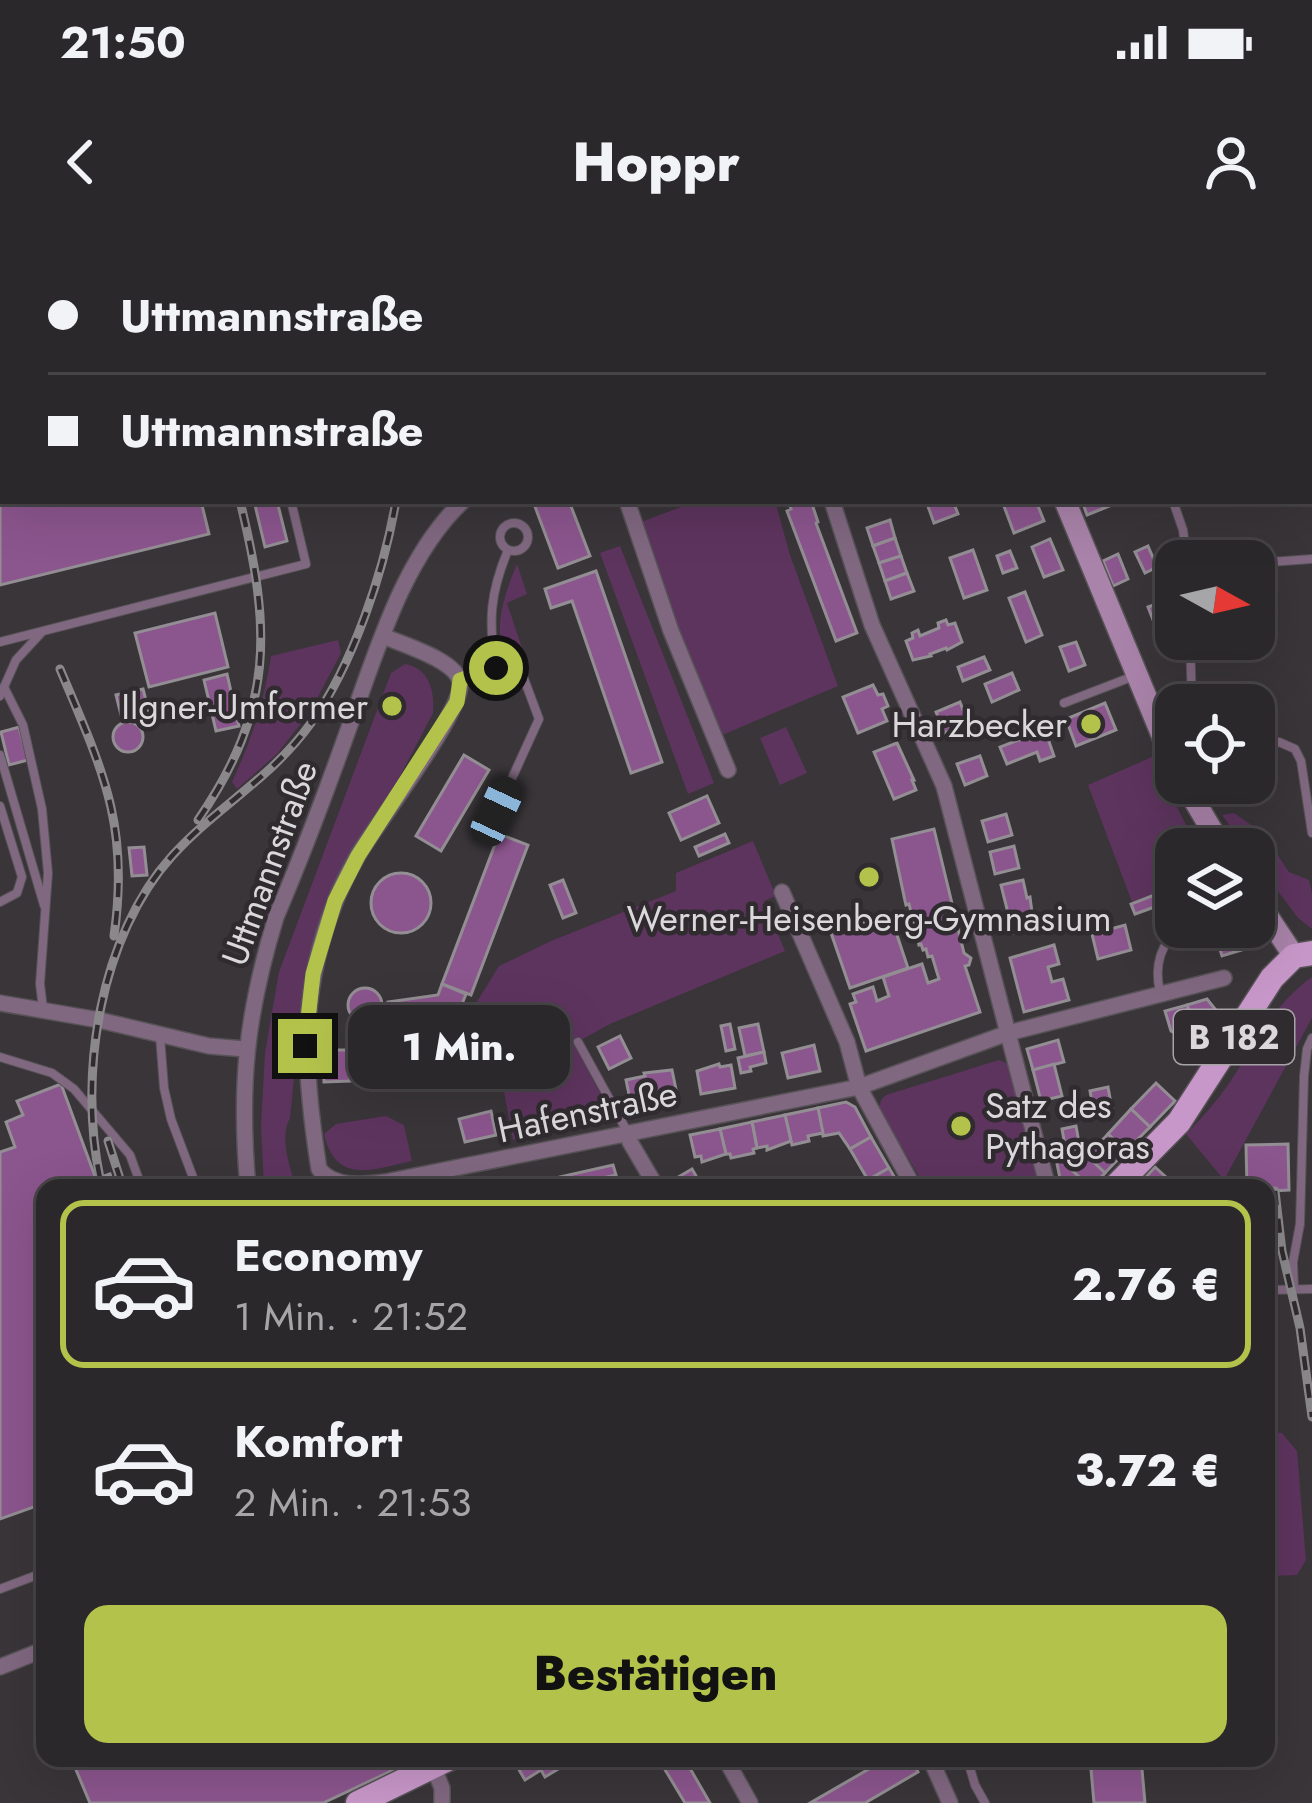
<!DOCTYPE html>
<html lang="de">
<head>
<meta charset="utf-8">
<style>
	:root { --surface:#2b282b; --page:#333033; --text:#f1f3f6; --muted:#a6a6a9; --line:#474447; --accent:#b3c24b }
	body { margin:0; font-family:Jost,sans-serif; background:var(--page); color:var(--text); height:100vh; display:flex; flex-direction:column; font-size:45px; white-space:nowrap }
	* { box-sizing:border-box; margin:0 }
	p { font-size:39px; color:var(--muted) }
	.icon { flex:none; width:66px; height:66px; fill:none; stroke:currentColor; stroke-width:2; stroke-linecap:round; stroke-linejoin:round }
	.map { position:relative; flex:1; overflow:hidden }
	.drawer { position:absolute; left:36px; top:939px; width:1239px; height:588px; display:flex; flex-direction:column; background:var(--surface); border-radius:24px; box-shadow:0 12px 48px #0002,0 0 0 3px var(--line) }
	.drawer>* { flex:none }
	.top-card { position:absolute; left:0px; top:0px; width:1314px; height:264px; box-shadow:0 12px 48px #0002,0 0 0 3px var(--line); display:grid; align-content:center; height:264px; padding:0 48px; background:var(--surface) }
	.needle { width:78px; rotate:98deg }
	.tools { position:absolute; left:1155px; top:300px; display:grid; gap:24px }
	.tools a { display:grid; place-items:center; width:120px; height:120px; border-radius:24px; background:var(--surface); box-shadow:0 12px 48px #0002,0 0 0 3px var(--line); font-size:60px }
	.end { position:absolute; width:54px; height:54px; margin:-27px; border:15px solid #b3c24b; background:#111; box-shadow:0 0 0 6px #111 }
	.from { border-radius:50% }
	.bubble { position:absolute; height:84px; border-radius:24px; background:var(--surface); box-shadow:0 12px 48px #0002,0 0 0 3px var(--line); font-size:39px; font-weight:800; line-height:84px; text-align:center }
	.car { position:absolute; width:36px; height:72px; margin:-36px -18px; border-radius:15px; box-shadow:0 0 9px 3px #0007; background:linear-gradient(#222 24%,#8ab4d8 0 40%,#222 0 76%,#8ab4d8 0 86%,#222 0) }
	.top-card b { display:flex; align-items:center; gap:42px; height:114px; font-size:45px }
	.top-card b+b { border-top:3px solid var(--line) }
	.top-card i { width:30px; height:30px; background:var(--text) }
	ul { padding:21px 0 0; list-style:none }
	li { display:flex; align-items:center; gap:36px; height:168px; margin:0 24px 18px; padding:0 24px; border:6px solid transparent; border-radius:24px }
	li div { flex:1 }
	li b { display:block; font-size:45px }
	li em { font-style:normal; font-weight:800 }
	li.selected { border-color:var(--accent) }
	li>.icon { width:108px; height:108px; stroke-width:1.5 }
	.action { display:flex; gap:24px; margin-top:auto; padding:24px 48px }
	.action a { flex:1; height:138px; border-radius:24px; background:var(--accent); color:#111; font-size:48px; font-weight:800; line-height:138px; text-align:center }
	.status { display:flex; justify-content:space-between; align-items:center; height:84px; padding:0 60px; background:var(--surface); direction:ltr }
	.status svg { height:33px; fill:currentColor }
	header { display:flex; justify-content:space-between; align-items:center; height:156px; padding:0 48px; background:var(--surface); font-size:54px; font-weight:800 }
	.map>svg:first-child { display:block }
</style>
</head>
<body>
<div class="status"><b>21:50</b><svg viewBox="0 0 49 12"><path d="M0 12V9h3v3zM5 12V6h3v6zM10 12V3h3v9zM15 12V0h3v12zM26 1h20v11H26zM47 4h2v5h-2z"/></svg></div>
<header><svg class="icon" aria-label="back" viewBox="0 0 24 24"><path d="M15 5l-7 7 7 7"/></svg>Hoppr<svg class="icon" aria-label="person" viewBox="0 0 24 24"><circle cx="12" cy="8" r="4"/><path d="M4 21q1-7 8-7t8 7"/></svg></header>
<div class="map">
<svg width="1312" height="1563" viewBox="0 0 1312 1563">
	<rect width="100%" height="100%" fill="#393539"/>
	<g fill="#5d345e">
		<polygon points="697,261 775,261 790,315 838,446 722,495 676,389 641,282"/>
		<polygon points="620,306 714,543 688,554 600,313"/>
		<path d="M517,324L527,354L507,363L524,414C519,413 509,413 506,409C490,392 509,342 517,324Z"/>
		<path d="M338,400L341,413L310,472L277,514L237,549L232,542C251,501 264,462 271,416Z"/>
		<path d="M405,424C429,428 435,451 433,473L315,699L307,729L301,767L290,878C279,899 290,926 296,948H264L261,886L265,813L279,732L391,433Z"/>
		<polygon points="786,487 807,533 780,545 760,498"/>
		<polygon points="1152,517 1186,585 1204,609 1176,609 1176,645 1132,662 1088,545"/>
		<polygon points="1234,573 1263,593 1289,632 1309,640 1312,653 1312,689 1298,678 1254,619 1254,609 1247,609 1222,575"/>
		<polygon points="753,601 776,656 764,661 785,711 610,784 574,804 613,878 513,900 493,792 416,816 359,827 358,800 397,792 460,789 499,726 551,701 676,651 676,633"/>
		<path d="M1312,737V778L1224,940L1186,894C1202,878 1217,861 1230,842C1257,802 1271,767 1312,737Z"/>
		<polygon points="999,820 1009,824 1039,948 926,948 879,869 881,860 886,855"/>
		<path d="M386,876L404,885L412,921C374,929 336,946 324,894L336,884Z"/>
		<polygon points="1266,1192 1282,1193 1297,1211 1306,1320 1297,1335 1268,1336 1266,1332"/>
	</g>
	<g fill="#8b558d" stroke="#938e93" stroke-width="3">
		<polygon points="0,0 213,0 214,3 3,3 3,261 201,261 209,294 0,345"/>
		<polygon points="254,261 277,261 287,301 265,307"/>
		<polygon points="542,261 569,261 590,316 558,328 534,264"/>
		<polygon points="788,261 811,261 818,282 816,283 857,393 836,401 787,271 791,269"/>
		<polygon points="926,261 953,261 958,274 934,283"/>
		<polygon points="1002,261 1036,261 1044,281 1014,293"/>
		<polygon points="1082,261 1116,261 1117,263 1087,275"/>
		<polygon points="890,280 895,298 873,306 867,288"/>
		<polygon points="895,298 901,316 879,323 873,306"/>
		<polygon points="1050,299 1063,330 1044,337 1032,307"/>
		<polygon points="1148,306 1157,327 1145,333 1135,312"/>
		<polygon points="973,310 987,350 964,358 950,318"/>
		<polygon points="1010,311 1017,328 1003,333 997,316"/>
		<polygon points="1118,314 1128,339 1113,346 1103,321"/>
		<polygon points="901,316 907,333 885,341 879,323"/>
		<polygon points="596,331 662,522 631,533 572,361 551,368 545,349"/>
		<polygon points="907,333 914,351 891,359 885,341"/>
		<polygon points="1025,352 1042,395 1026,402 1009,358"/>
		<polygon points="1157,364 1160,372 1168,369 1171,377 1169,381 1155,385 1148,367"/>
		<polygon points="215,373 228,427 149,447 135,393"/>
		<polygon points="946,380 948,385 955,383 962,402 947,410 946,408 930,414 931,416 913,420 906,401 913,398 912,393 918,390 920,396 939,388 938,383"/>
		<polygon points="1076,402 1085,425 1069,431 1060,407"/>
		<polygon points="984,417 990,430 963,441 958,427"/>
		<polygon points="1012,433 1019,450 992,462 985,444"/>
		<polygon points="227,434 239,486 216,491 204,440"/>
		<polygon points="873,445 878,455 883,454 888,466 882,469 887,481 858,493 843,457"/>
		<polygon points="143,449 149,472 122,479 116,455"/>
		<polygon points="960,462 968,483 945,493 936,472"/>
		<polygon points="1105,463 1116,490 1076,506 1066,479"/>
		<circle cx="128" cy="497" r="15"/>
		<polygon points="19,487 28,520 9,525 1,492"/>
		<polygon points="1045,490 1054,516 1040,521 1037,512 1007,524 1000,507"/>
		<polygon points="897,503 914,540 912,540 916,550 894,559 874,512"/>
		<polygon points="464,515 489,530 441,611 416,596"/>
		<polygon points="980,516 987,536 965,545 957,524"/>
		<polygon points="1254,533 1262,535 1255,558 1235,552 1237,543 1254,543"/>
		<polygon points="707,556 719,583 681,600 669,573"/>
		<polygon points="1006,574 1012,595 988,602 982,581"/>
		<polygon points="934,589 964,713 971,718 969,725 965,726 980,772 866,811 850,764 856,762 853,754 873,747 877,761 889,756 883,737 922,724 928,743 939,739 932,716 928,717 926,709 923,710 921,704 919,705 909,664 906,665 905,661 892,599"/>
		<polygon points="499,594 528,605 471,755 442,744"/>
		<polygon points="725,594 729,603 699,616 695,607"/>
		<polygon points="1014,606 1019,628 995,634 990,612"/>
		<polygon points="144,607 147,635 132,636 129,608"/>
		<circle cx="401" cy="663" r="30"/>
		<polygon points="563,640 576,673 563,678 550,645"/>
		<polygon points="1023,640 1027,658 1030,657 1034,688 1013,693 1001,645"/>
		<polygon points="1167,650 1171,661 1135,674 1131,664"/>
		<polygon points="890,674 908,728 850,748 831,693"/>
		<polygon points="1125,685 1131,710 1098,719 1092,694"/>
		<polygon points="1232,687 1238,687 1245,709 1222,716 1215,693"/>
		<polygon points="1054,705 1059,724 1048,727 1052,742 1063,739 1069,760 1024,772 1010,718"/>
		<polygon points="442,744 466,754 456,779 392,787 388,762 438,755"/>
		<circle cx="365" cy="765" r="17"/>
		<polygon points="1207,759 1223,779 1211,800 1197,792 1199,789 1191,778 1187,765"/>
		<polygon points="1187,765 1194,783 1184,798 1171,791 1165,771"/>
		<polygon points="730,784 735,809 726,811 721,786"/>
		<polygon points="758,784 764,812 745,816 739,788"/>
		<polygon points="1190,788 1211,800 1200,820 1179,808"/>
		<polygon points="620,796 631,818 609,829 598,807"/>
		<polygon points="1058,800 1064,822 1033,830 1027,809"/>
		<polygon points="814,805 820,831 788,838 782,813"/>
		<polygon points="323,810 349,810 350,841 324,842"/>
		<polygon points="764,812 766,823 750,827 751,831 741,833 738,818"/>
		<polygon points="494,813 497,826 425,840 422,827"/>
		<polygon points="719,824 720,827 731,825 735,848 701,854 697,831"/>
		<polygon points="1054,824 1062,856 1041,861 1033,830"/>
		<polygon points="672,830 678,859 632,869 626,840 645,836 644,833"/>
		<polygon points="1156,843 1175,861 1150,887 1131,869"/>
		<polygon points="61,844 96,939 110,934 115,948 45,948 45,1263 0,1279 0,912 15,907 6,882 23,875 17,861"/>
		<polygon points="1108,847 1112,869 1094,873 1090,851"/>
		<polygon points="846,862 855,867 871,897 850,909 839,893 823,896 818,868"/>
		<polygon points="818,868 823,893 808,896 809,901 792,905 785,875"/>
		<polygon points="1131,869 1150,887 1126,911 1108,894"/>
		<polygon points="491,871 496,895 465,902 459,879"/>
		<polygon points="785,875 791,901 767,910 767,906 757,908 752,882"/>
		<polygon points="752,882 757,908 753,909 754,913 731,918 730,914 726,914 720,889"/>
		<polygon points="1076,886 1080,908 1066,911 1062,889"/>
		<polygon points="720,889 726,914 702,922 701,916 695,917 690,895"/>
		<polygon points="1108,894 1126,911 1105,933 1087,916"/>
		<polygon points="871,897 889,928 868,940 850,909"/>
		<polygon points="1288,904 1289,950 1270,951 1271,1007 1266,1007 1266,948 1247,948 1246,905"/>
		<polygon points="1069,916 1073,931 1090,948 1062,948 1056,919"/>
		<polygon points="1087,916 1105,933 1091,948 1073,931"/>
		<polygon points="613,925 616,935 558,948 555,938"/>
		<polygon points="1155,927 1178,948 1136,948"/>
		<polygon points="889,928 901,948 873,948 868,940"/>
		<polygon points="692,929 703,948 671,948 668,943"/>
		<polygon points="71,1518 419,1518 323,1563 90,1563"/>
		<polygon points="534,1518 568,1518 570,1522 545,1537 541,1530 525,1540 518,1528"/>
		<polygon points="658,1518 684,1518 710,1563 685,1563"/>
		<polygon points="888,1518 910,1518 918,1532 865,1563 810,1563"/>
		<polygon points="1090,1518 1141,1518 1145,1563 1094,1563"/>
	</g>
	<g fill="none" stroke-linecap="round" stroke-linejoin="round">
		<g stroke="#565256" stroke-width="10">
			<g id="service">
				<polyline points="230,0 231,3"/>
				<polyline points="351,0 352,3"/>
				<polyline points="1041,3 1045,0"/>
				<polyline points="1173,261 1183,290 1187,321"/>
				<circle cx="514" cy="297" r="14"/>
				<polyline points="1254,323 1312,319"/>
				<polyline points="1190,399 1192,465"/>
				<polyline points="0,402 306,324 291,261"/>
				<path d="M496,427C488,382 490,353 508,310"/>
				<polyline points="459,440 496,427 520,428 539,479 497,571"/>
				<polyline points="4,447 23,485 42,569 48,633 40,744 43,768"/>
				<polyline points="0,456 16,420 41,393"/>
				<polyline points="1064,463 1134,436"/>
				<polyline points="1254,500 1279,502 1295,509 1301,521 1312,593"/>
				<polyline points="0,515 44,665"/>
				<polyline points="0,566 22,637 17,653 0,662"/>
				<path d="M1160,752C1154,726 1160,702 1183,687"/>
				<polyline points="160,796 164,848 171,879 197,948"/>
				<polyline points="578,802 628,893"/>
				<polyline points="0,817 52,833 74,849 130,915 142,948"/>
				<polyline points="1294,1048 1293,1022 1300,984 1304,836 1307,809 1312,798"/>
				<polyline points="1266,1050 1312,1049"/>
				<polyline points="0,1349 45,1332"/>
				<polyline points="967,1518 975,1545 985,1563"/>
			</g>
		</g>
		<g stroke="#565256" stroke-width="18">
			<g id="minor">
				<polyline points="627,261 671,391 728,530"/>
				<polyline points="832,261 872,385 944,546 1048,948"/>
				<path d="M383,396C401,404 456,420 460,442C465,470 376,584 358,615C349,631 340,648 334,665C298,757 304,834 319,929C334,948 363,945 385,942L859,847L1008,793L1224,738"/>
				<polyline points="782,652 847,802 859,847 914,948"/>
				<polyline points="0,763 99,780 209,806 245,809"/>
				<polyline points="628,893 630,902 657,948"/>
				<path d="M248,948C239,846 246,775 276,677C302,616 325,555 347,493C375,417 402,318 463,261"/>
				<polyline points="0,1427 45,1409"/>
				<polyline points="725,1518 750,1563"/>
				<polyline points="930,1518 950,1563"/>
				<polyline points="433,1526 442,1548 442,1563"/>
			</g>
		</g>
		<g stroke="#565256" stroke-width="24">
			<g id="secondary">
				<polyline points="983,0 983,3"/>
				<polyline points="1065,261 1176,529"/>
				<polyline points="1184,543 1223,609"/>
				<polyline points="1254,656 1294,716"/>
			</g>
		</g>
		<g stroke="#565256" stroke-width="27">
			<g id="primary">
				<polyline points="1114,948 1179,882 1272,738 1294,716 1312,713"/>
				<polyline points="358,1563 450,1518"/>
			</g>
		</g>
		<use href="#service" stroke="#806880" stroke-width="8"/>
		<use href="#minor" stroke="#806880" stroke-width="15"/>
		<use href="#secondary" stroke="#a983a9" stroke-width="21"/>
		<use href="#primary" stroke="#c897c9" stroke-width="24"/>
		<g stroke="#8b888b" stroke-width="9">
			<g id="rail">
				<polyline points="374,0 374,3"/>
				<path d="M60,429C102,529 130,584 114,696"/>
				<path d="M198,580C275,468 271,388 240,261"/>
				<polyline points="108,901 123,948"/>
				<path d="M100,938C78,834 100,696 172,616C216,567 271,539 311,483C353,425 384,331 396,261"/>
				<polyline points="1275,951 1282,1011 1300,1088 1312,1177"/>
			</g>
		</g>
		<use href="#rail" stroke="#2f2b2f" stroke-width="4.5" stroke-dasharray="14" stroke-linecap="butt"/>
	</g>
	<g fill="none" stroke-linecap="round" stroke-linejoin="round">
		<polyline stroke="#b3c24b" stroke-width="15" points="305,806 313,734 335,661 358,616 457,462 460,440 496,428"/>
	</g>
	<g fill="#b3c24b" stroke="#2f2b2f" stroke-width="4.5">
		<circle cx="392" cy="466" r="12"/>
		<circle cx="1091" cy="484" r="12"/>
		<circle cx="869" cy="637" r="12"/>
		<circle cx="961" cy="886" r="12"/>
	</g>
	<g text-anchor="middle" stroke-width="9" stroke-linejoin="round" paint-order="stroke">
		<rect fill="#2f2b2f" stroke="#a7a4a7" stroke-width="3" x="1174" y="770" width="120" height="54" rx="9"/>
		<g font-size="33" font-weight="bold" fill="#dbd8db">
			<text x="1234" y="809">B 182</text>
		</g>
		<g font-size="36" fill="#dbd8db" stroke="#2f2b2f" text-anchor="end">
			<text x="368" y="479">Ilgner-Umformer</text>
			<text x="1067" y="497">Harzbecker</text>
			<text x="869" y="691" text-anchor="middle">Werner-Heisenberg-Gymnasium</text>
			<text x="985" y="878" text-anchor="start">Satz des<tspan x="985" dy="41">Pythagoras</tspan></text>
		</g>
		<g font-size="36" fill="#dbd8db" stroke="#2f2b2f">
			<text transform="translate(269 623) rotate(-70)" y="13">Uttmannstraße</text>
			<text transform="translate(587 871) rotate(-12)" y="13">Hafenstraße</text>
		</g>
	</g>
</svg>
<div class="tools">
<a><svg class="needle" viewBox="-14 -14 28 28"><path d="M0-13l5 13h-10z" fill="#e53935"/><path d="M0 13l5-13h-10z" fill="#a6a6a9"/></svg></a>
<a><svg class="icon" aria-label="locate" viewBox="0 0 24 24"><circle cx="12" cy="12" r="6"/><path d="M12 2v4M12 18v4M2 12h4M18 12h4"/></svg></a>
<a><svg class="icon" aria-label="layers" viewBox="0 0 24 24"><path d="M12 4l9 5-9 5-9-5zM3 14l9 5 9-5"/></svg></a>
</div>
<i class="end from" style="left:496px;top:428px"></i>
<i class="end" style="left:305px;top:806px"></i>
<div class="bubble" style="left:348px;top:765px;width:222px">1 Min.</div>
<i class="car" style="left:497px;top:571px;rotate:25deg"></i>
<div class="top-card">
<b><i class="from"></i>Uttmannstraße</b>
<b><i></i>Uttmannstraße</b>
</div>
<section class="drawer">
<ul>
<li class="selected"><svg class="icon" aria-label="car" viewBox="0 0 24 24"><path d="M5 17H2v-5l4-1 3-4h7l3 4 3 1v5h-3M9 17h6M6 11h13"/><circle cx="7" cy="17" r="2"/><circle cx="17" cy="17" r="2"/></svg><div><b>Economy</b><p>1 Min. · 21:52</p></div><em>2.76 €</em></li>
<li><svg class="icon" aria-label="car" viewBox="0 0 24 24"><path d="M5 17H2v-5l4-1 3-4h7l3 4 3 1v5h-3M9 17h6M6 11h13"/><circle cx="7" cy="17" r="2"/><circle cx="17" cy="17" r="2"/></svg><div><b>Komfort</b><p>2 Min. · 21:53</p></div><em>3.72 €</em></li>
</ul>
<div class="action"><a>Bestätigen</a></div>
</section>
</div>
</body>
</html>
